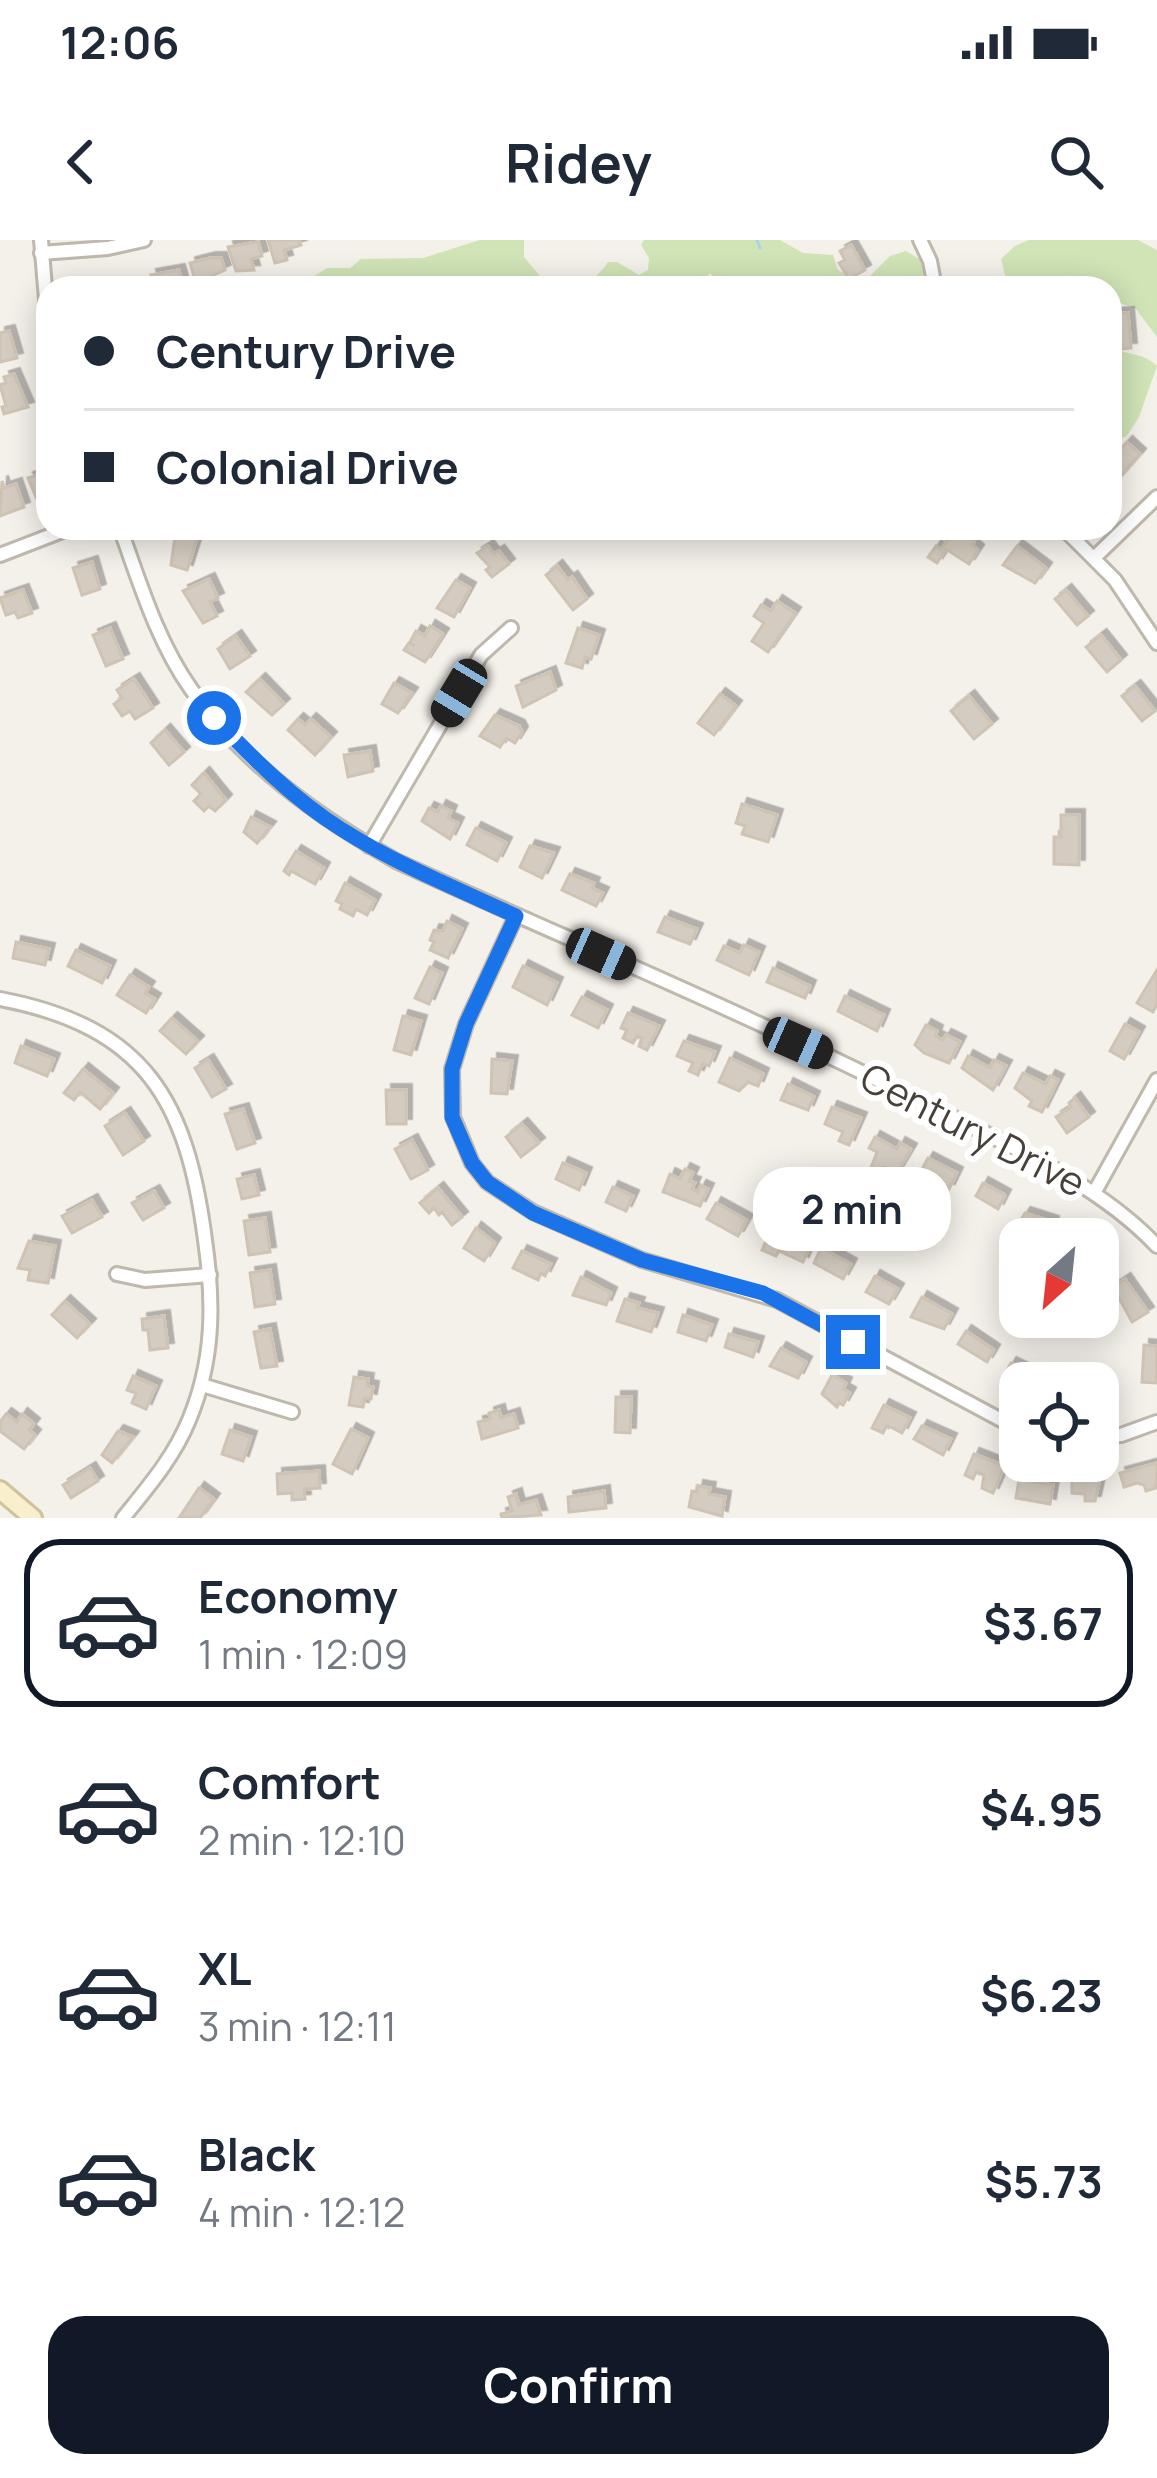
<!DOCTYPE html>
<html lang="en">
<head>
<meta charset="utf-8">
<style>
	:root { --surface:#fff; --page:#f2f2f3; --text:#1f2937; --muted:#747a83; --line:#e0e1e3; --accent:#111827 }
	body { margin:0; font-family:Manrope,sans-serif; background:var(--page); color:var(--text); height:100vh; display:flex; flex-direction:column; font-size:45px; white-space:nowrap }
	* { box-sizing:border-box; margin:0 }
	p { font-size:39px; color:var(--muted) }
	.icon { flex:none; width:66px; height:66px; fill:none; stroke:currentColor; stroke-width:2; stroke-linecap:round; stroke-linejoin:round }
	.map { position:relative; height:1278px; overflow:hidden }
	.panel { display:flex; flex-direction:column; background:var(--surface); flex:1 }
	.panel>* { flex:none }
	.guide { position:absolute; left:36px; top:36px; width:1086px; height:264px; border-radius:36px; box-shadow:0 6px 30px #0003; display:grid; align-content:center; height:264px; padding:0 48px; background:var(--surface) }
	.needle { width:78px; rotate:207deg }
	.buttons { position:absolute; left:999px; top:978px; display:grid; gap:24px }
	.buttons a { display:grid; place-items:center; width:120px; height:120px; border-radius:24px; background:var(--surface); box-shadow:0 6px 30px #0003; font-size:60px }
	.end { position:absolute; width:54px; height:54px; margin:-27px; border:15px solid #1a73e8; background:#fff; box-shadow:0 0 0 6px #fff }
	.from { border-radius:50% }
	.bubble { position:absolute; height:84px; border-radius:36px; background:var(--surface); box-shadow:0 6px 30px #0003; font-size:39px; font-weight:700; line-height:84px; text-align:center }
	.car { position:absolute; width:36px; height:72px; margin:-36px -18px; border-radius:15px; box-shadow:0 0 9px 3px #0007; background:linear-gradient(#222 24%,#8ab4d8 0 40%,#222 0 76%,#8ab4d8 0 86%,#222 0) }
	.guide b { display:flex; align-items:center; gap:42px; height:114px; font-size:45px }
	.guide b+b { border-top:3px solid var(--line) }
	.guide i { width:30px; height:30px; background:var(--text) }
	ul { padding:21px 0 0; list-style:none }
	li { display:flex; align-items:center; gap:36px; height:168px; margin:0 24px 18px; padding:0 24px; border:6px solid transparent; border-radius:36px }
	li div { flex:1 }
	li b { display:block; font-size:45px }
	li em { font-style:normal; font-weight:700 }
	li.selected { border-color:var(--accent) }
	li>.icon { width:108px; height:108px; stroke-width:1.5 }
	.button { display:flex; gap:24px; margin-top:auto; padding:24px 48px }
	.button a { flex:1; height:138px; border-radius:36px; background:var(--accent); color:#fff; font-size:48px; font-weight:700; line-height:138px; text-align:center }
	.status { display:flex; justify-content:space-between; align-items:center; height:84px; padding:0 60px; background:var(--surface); direction:ltr }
	.status svg { height:33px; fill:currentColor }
	header { display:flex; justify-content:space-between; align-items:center; height:156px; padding:0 48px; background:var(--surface); font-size:54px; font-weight:700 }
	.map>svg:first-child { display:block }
</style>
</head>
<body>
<div class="status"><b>12:06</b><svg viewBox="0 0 49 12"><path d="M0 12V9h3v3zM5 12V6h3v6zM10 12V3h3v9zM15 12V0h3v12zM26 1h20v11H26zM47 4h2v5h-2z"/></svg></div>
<header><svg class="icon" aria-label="back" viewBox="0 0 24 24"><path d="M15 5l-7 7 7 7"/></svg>Ridey<svg class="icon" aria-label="search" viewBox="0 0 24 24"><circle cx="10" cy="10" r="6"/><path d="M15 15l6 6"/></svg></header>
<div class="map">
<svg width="1157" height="1278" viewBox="0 0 1157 1278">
	<defs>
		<filter id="shadow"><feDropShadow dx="5.5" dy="-5.5" stdDeviation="0" flood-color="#0004"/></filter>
	</defs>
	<rect width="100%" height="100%" fill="#f4f0ea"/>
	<g fill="#d0e4b6">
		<polygon points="480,0 524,0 524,17 550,48 312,48 313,37 327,28 350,28 361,19 423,18"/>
		<path d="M644,0H780L803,13L833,15L838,30L852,38H868L890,16L906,11L921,20L924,39L920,48H771L770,42L753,37L747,48H725L710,33L697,48H585C592,37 601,34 608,22H617L639,35L648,30L649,18L641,5Z"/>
		<polygon points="1029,0 1138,0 1157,10 1157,97 1136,69 1114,61 1110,66 1110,48 1023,48 1005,35 1001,19 1015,6"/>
		<path d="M1110,108C1128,115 1142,112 1157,126L1139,177L1126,197L1110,198Z"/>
	</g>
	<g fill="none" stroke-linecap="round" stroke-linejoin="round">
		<polyline stroke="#abd2eb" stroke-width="3" points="757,0 760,8"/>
	</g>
	<g fill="#d4ccc0" stroke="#cfc4b4" stroke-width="3" filter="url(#shadow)">
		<polygon points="268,0 299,0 301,5 284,10 287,20 275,23"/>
		<polygon points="258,2 262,16 251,19 254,30 236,31 228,7"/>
		<polygon points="851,5 865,30 849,39 839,23 845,20 840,11"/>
		<polygon points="210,18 221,18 225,30 196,43 190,23"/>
		<polygon points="179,30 184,48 155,48 151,35"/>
		<polygon points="1128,73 1131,108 1110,110 1110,74"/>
		<polygon points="9,91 17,118 0,122 0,93"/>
		<polygon points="14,134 28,167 4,174 2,167 6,166 0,145 6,143 4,137"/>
		<polygon points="1127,202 1140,214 1110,248 1110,220"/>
		<polygon points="43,233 48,240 48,258 38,262 28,238"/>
		<polygon points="2,241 4,248 16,244 24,267 0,276"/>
		<polygon points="183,288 199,292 187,330 171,325 175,297 180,298"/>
		<polygon points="947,289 954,295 958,289 975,300 972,305 978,310 969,324 946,309 937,323 928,317 936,306 941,310 947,301 942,297"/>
		<polygon points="488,306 494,314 499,311 509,324 492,337 486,330 490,327 477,313"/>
		<polygon points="1017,306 1046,328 1035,343 1003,325"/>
		<polygon points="92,322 100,349 82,355 73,328"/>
		<polygon points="557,326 568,340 572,337 587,359 573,370 546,335"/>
		<polygon points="209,339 218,358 210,362 217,376 203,383 183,351"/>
		<polygon points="456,340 470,348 454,377 437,368"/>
		<polygon points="23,350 32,373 18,378 15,372 6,375 0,358"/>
		<polygon points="1066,350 1088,376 1077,385 1055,359"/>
		<polygon points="777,361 795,373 768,412 752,401 764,383 754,376 761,365 771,371"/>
		<polygon points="430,386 443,394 425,422 404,410 409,403 415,406 410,402 416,391 425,396"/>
		<polygon points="110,388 123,419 106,426 93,395"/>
		<polygon points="578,388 599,395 591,419 585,417 582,428 566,423"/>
		<polygon points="1101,395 1121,420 1107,432 1086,407"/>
		<polygon points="236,396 250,416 230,429 218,409"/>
		<polygon points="550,432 556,450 523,467 516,446"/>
		<polygon points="134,439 153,468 135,479 130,471 122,476 114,464 122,458 117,450"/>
		<polygon points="260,439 284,464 272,475 246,452"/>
		<polygon points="394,443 412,453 398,473 382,464"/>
		<polygon points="1135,446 1155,471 1142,481 1122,456"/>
		<polygon points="720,454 736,466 714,495 698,483"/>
		<polygon points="969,456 992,484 974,499 951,471"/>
		<polygon points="495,475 519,486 522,492 515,503 506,498 500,507 480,496"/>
		<polygon points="298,479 305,485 311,479 331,497 315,515 288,490"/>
		<polygon points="165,490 184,512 169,525 151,503"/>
		<polygon points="370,511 373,531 348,537 344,515"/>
		<polygon points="204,533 226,560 215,571 209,566 204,571 194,561 201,554 192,545"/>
		<polygon points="742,564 777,575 768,602 742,594 745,586 736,583"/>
		<polygon points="441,566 451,571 448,578 458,583 450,599 422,581 429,568 438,572"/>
		<polygon points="1061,575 1079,575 1079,625 1054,624 1054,597 1061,597"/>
		<polygon points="251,577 270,587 257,603 244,592"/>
		<polygon points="476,588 506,603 497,621 467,605"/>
		<polygon points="530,606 554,613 542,638 520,627"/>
		<polygon points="296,611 324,628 315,644 291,631 289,635 284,631"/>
		<polygon points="570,634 594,643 592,648 603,653 596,666 562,650"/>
		<polygon points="345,643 375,660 367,675 356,669 353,676 340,669 342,664 336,661"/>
		<polygon points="665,677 697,689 690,704 658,692"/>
		<polygon points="447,681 462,689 448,718 430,710 434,702 430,700 434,690 443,691"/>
		<polygon points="16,702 49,709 45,725 13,718"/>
		<polygon points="744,705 759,712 749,735 717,720 724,706 740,713"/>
		<polygon points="76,710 110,726 102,743 68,726"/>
		<polygon points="523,726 557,743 547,765 513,747"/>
		<polygon points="430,727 442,733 429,764 415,758"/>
		<polygon points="773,728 810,746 805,758 767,742"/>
		<polygon points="1157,730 1157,764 1153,772 1137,763"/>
		<polygon points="130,735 149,747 145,753 155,759 146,773 117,755"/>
		<polygon points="845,756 884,775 877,791 838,771"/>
		<polygon points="582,757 607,770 598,788 572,775"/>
		<polygon points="628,773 659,786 647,810 639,806 642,798 637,796 633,803 623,798 627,790 621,788"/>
		<polygon points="403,776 421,781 411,815 394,810"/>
		<polygon points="172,778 198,801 186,814 160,791"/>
		<polygon points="1125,784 1139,792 1124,819 1110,811"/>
		<polygon points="926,785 937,791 935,796 943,800 946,795 960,802 949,823 924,813 915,805"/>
		<polygon points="684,801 715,812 709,826 703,823 698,835 689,831 693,823 677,816"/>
		<polygon points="21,806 54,819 47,836 15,823"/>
		<polygon points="968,816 990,828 994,820 1006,826 993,850 962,828"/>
		<polygon points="730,818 763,834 758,846 748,842 739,851 719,842"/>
		<polygon points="492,819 512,821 507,854 491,853"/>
		<polygon points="208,820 226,849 212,857 195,828"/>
		<polygon points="83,829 113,853 100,869 80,852 74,860 64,853"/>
		<polygon points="1023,833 1046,844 1050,836 1058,840 1042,872 1029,866 1032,861 1015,848"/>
		<polygon points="788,844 814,857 808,870 781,860"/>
		<polygon points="386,850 406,850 406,884 387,884"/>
		<polygon points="1075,858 1089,877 1067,893 1056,877 1071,867 1069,863"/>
		<polygon points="832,867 861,878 849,905 839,901 843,892 825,884"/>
		<polygon points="243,869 255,903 237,909 225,874"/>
		<polygon points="125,873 144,901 123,915 105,886"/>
		<polygon points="522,884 539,903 521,917 506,897"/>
		<polygon points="875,897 897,909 900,903 911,909 896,934 883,927 877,938 869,933 877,912 869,908"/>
		<polygon points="412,900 428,930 411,939 395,909"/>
		<polygon points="928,918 957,933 949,949 941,944 937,952 924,946 928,938 920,933"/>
		<polygon points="563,923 586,933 579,950 556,939"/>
		<polygon points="685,929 693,933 689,941 695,943 692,949 698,952 701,946 708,949 700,966 663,952 670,934 680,939"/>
		<polygon points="254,935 259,955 242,959 237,939"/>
		<polygon points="983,943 1005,955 998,969 976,956"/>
		<polygon points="613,947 633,956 626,971 606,962"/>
		<polygon points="438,948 462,977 452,985 442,972 439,975 434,968 429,973 420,963"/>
		<polygon points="154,951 164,968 143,980 132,963"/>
		<polygon points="92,960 102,977 72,993 62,976"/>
		<polygon points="716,963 747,980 738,996 707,979"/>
		<polygon points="1025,973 1053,982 1044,999 1016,988"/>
		<polygon points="265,978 270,1012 249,1015 244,981"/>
		<polygon points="775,981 812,1002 803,1022 779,1011 776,1016 762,1010"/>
		<polygon points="476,988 495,1003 484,1021 464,1008"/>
		<polygon points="29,1001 55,1006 48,1043 28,1040 30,1030 18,1028"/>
		<polygon points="821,1008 851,1024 843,1039 814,1023"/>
		<polygon points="522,1011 551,1024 545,1036 541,1033 538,1040 513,1028"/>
		<polygon points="270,1030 275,1064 255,1067 250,1033"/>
		<polygon points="875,1036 898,1049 889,1064 866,1052"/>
		<polygon points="581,1037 611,1053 606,1065 573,1055"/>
		<polygon points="1125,1039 1148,1072 1132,1082 1113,1047"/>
		<polygon points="922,1057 952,1074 944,1089 911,1077"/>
		<polygon points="625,1059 639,1063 637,1068 658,1073 651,1092 617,1081"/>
		<polygon points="65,1061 90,1084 77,1098 52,1075"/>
		<polygon points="683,1075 712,1085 706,1101 678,1092"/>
		<polygon points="164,1076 168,1108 150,1110 148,1090 143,1090 142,1079"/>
		<polygon points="270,1089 277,1126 261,1128 254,1092"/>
		<polygon points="966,1091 994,1110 987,1122 958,1104"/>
		<polygon points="729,1094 758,1102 753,1117 725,1107"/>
		<polygon points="1144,1105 1157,1106 1156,1143 1142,1142"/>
		<polygon points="781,1108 806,1122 798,1138 770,1126"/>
		<polygon points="1011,1123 1032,1133 1027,1143 1020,1143 1020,1147 1003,1138"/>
		<polygon points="832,1135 846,1143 843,1149 850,1153 843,1165 839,1163 837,1167 822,1154"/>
		<polygon points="133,1136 156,1146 146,1169 132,1163 136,1153 127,1150"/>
		<polygon points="354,1137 368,1139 367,1146 373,1147 371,1159 365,1158 363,1167 349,1165"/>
		<polygon points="616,1157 631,1157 630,1193 615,1192"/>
		<polygon points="884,1165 910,1178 902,1193 887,1185 883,1193 872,1188"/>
		<polygon points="499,1170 501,1178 514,1174 518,1188 482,1199 478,1182 490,1179 489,1173"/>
		<polygon points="6,1174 17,1182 22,1174 34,1184 29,1190 35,1195 24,1209 0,1191 0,1182"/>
		<polygon points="922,1186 951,1199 943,1215 914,1199"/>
		<polygon points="351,1189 368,1198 352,1234 333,1224"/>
		<polygon points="230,1190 251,1197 243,1221 222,1214"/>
		<polygon points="118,1191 133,1197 112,1223 102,1215"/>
		<polygon points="974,1214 1005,1226 993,1253 982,1248 984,1235 976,1232 973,1239 965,1235"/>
		<polygon points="1157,1223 1156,1248 1146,1251 1144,1245 1137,1243 1124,1247 1120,1233"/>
		<polygon points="90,1228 98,1241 71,1258 63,1245"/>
		<polygon points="319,1231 320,1248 304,1249 305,1259 292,1260 292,1253 278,1254 277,1234"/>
		<polygon points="1020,1233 1034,1236 1033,1242 1053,1245 1050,1264 1016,1258"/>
		<polygon points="1072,1238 1100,1238 1095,1261 1085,1261 1085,1254 1072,1253"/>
		<polygon points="698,1246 710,1248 709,1254 725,1257 722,1276 689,1267 692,1251 697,1252"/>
		<polygon points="199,1248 214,1259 200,1278 179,1278"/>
		<polygon points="604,1251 606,1268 569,1272 568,1257"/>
		<polygon points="516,1254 519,1265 536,1260 541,1275 502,1278 501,1274 512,1271 508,1257"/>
	</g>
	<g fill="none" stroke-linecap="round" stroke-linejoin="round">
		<g stroke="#beb8ad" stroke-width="18">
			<g id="street">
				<polyline points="41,0 48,83"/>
				<polyline points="920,0 930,21 935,48"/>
				<polyline points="41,13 108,8 144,0"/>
				<path d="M120,288C140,343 157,401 191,449C242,523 319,577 396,621C578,704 764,781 942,872C1017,909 1099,945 1157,1006"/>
				<polyline points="1063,288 1115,340 1157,403"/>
				<polyline points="0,315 70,288"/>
				<polyline points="1095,317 1157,257"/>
				<polyline points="369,606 481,415 511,388"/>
				<polyline points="516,676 466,784 452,829 453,877 472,923 487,942 533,972 642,1020 777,1060 1020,1190"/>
				<path d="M0,759C146,787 187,861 205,1000C214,1063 214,1120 189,1180C174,1217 148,1247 123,1278"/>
				<polyline points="1094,953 1157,840"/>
				<polyline points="117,1034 145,1040 210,1035"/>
				<polyline points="202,1145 292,1172"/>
				<polyline points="1098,1197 1121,1195 1157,1182"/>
			</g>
		</g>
		<g stroke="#d0c29d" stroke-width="22">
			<polyline id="secondary" points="0,1250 33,1278"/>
		</g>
		<use href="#street" stroke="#fff" stroke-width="12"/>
		<use href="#secondary" stroke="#faefcd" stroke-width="16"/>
	</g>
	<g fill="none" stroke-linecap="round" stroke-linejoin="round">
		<path stroke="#1a73e8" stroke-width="15" d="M214,478C253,518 293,559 341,589C396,624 457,649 516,676L466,784L452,829V877L472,923L487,942L533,973L642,1020L763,1053L853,1102"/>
	</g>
	<g text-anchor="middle" stroke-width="12" stroke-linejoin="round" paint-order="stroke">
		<g font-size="39" fill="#474139" stroke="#fff">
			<text transform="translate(973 890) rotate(27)" y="14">Century Drive</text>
		</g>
	</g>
</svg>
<div class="buttons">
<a><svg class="needle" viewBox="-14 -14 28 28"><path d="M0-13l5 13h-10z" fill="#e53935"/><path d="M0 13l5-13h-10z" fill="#747a83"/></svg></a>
<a><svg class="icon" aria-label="locate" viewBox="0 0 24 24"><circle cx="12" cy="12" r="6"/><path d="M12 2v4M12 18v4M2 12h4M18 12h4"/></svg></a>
</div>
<i class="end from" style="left:214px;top:478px"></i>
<i class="end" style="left:853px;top:1102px"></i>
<div class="bubble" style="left:753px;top:927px;width:198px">2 min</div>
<i class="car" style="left:459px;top:453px;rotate:211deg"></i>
<i class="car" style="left:601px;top:714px;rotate:114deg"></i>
<i class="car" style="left:798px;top:803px;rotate:114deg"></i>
<div class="guide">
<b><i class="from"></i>Century Drive</b>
<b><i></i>Colonial Drive</b>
</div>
</div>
<section class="panel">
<ul>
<li class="selected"><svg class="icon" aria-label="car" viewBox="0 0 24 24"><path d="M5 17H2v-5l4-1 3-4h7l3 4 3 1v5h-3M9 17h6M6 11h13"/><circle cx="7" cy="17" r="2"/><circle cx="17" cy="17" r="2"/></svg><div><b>Economy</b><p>1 min · 12:09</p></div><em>$3.67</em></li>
<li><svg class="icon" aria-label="car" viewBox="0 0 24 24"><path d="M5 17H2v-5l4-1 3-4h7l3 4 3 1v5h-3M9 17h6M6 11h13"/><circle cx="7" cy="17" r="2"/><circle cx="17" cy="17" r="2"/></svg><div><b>Comfort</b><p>2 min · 12:10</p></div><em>$4.95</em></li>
<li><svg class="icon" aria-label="car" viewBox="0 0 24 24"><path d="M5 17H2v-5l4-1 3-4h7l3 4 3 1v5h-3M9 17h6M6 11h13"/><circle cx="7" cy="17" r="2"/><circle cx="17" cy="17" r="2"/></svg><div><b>XL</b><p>3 min · 12:11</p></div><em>$6.23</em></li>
<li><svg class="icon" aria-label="car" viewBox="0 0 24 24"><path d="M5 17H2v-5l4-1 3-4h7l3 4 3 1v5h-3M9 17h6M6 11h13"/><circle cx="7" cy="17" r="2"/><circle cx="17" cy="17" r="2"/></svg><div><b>Black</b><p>4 min · 12:12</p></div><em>$5.73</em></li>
</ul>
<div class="button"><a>Confirm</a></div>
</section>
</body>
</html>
